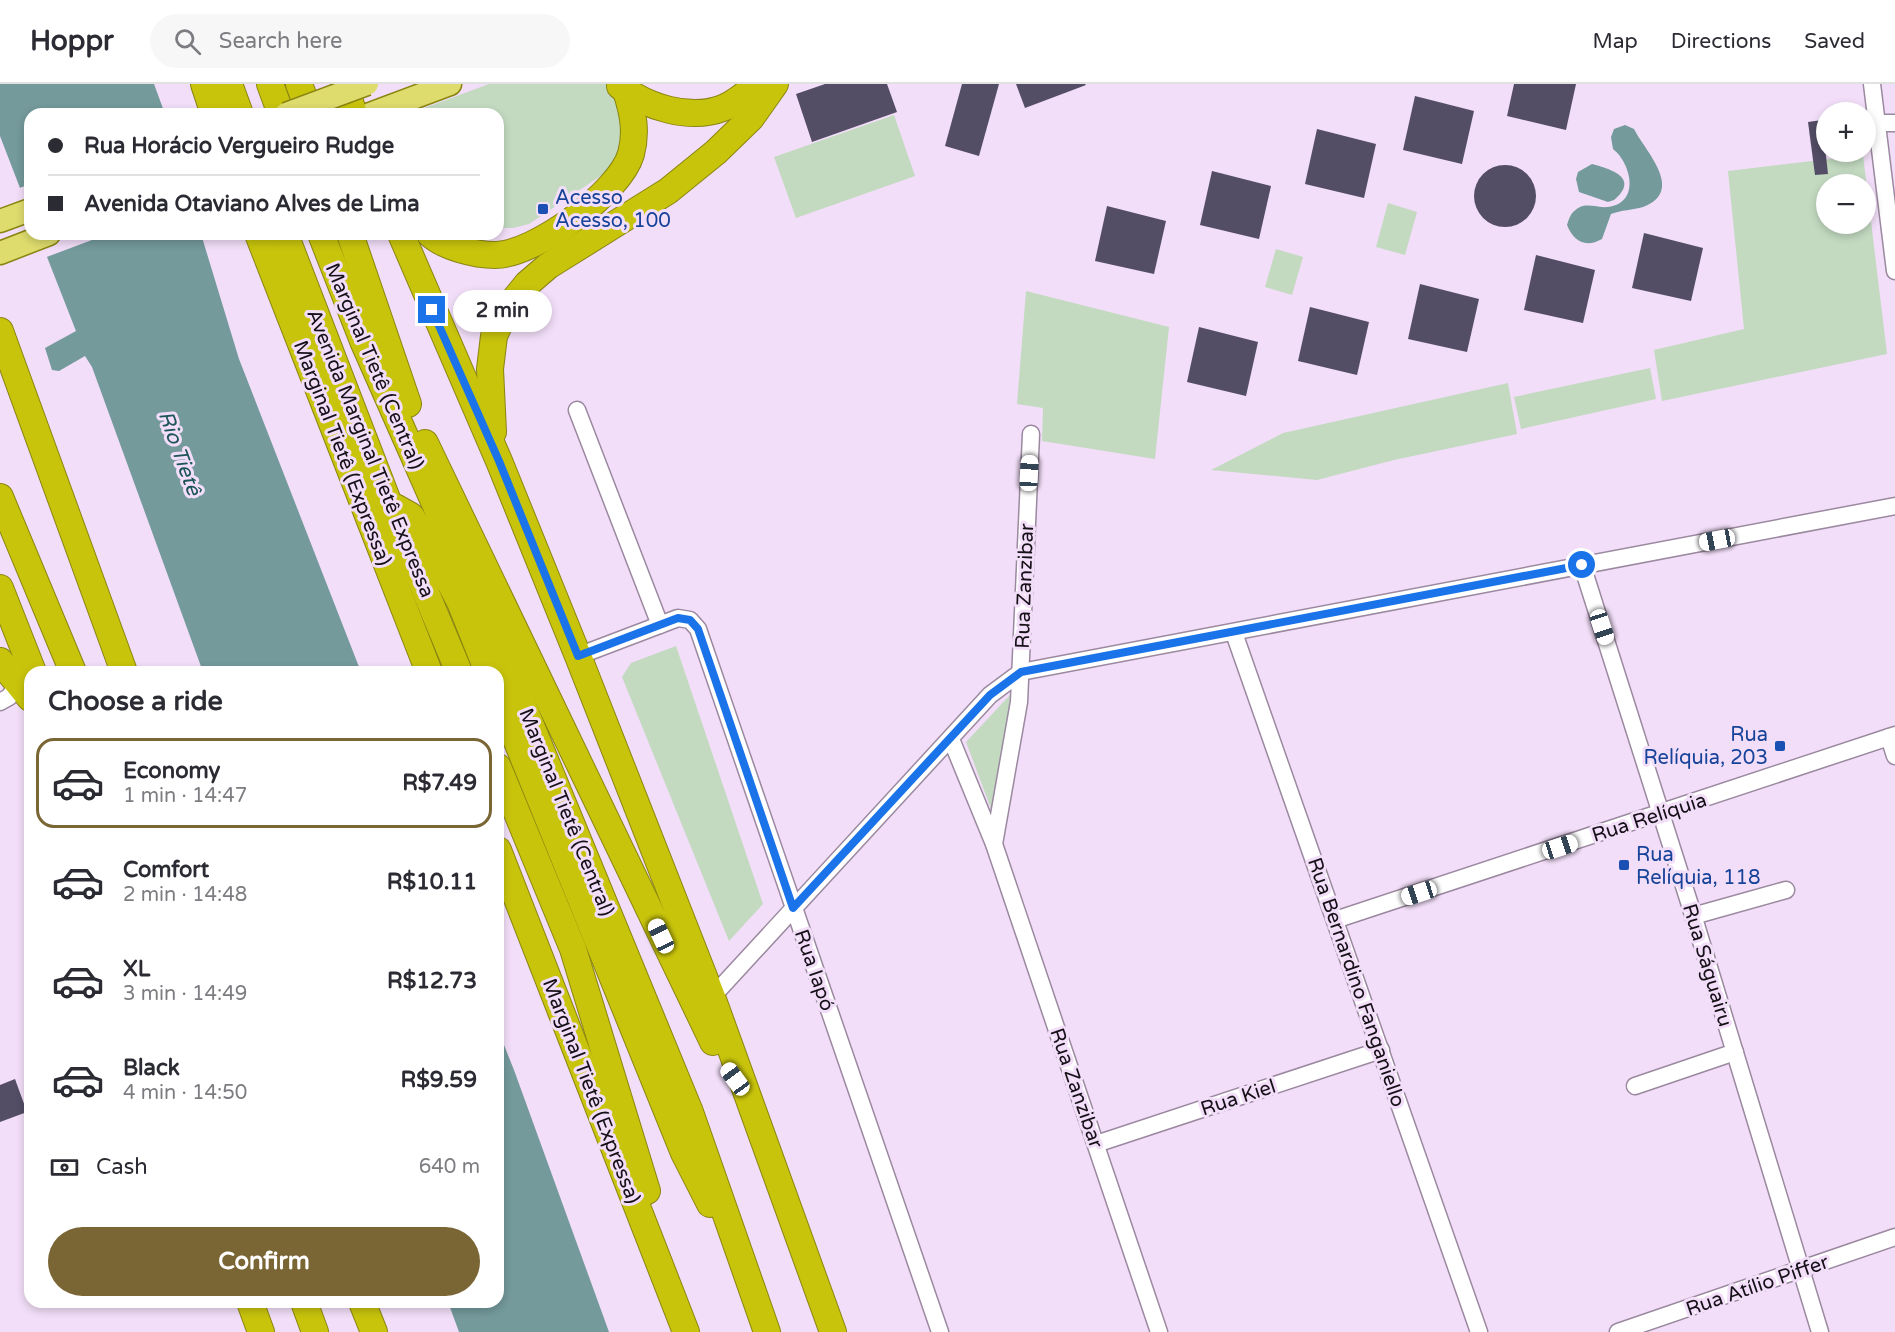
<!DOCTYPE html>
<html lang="en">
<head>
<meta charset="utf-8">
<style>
	:root { --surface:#fff; --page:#f7f7f7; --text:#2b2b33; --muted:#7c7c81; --line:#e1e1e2; --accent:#7a6634 }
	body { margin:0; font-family:"Varela Round",sans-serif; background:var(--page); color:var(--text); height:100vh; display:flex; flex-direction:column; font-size:22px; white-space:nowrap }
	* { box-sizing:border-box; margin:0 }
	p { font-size:20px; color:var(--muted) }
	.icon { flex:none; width:33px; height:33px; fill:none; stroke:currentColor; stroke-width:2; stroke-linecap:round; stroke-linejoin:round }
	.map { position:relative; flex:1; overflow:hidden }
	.sheet { position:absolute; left:24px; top:582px; width:480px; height:642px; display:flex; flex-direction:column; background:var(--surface); border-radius:18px; box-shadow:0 3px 9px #0003 }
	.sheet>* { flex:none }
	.top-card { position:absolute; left:24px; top:24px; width:480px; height:132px; border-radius:18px; box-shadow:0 3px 9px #0003; display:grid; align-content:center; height:132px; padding:0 24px; background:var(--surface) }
	.controls { position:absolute; left:1816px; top:18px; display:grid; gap:12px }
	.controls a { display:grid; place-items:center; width:60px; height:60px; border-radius:50%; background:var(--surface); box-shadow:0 3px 9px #0003; font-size:30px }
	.end { position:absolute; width:27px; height:27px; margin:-14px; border:8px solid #1a73e8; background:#fff; box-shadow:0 0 0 3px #fff }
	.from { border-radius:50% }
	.bubble { position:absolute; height:42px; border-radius:21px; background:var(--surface); box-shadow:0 3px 9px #0003; font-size:20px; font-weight:800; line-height:42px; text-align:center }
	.car { position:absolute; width:18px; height:36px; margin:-18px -9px; border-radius:8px; box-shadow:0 0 4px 2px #0007; background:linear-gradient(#fff 24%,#345 0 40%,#fff 0 76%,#345 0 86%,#fff 0) }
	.top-card b { display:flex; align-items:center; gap:21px; height:57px; font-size:22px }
	.top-card b+b { border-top:2px solid var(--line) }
	.top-card i { width:15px; height:15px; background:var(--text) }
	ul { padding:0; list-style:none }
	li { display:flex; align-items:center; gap:18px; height:90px; margin:0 12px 9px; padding:0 12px; border:3px solid transparent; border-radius:18px }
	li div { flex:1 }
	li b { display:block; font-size:22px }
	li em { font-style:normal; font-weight:800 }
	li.current { border-color:var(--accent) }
	li>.icon { width:54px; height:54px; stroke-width:1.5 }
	h2 { padding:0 24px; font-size:27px; line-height:72px }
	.pay { display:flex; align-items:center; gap:15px; height:66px; padding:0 24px; font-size:22px }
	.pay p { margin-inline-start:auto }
	.button { display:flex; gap:12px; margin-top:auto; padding:12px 24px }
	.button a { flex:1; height:69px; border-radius:36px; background:var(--accent); color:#fff; font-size:24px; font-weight:800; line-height:69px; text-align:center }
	header { display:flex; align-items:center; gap:36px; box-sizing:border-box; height:84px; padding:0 30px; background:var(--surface); border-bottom:2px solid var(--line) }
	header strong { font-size:28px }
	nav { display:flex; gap:33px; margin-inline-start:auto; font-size:21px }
	.search { width:420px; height:54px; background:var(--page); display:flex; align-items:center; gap:15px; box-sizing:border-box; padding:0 21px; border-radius:33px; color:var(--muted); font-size:22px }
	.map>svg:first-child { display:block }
</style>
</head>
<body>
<header>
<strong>Hoppr</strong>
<div class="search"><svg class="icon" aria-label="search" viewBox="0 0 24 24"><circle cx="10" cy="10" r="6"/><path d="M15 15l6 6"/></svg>Search here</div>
<nav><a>Map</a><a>Directions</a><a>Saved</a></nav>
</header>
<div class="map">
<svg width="1895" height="1248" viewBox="0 0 1895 1248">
	<rect width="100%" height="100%" fill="#f2def8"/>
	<g fill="#c3dac1" fill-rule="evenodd">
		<polygon points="489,0 609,0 630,37 614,83 529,140 513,144 498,144 498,30 408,30"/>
		<polygon points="894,31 915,92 796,134 774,73"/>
		<path d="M1863,71L1887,270L1662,317L1654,266L1744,245L1728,87ZM1827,100H1866V140H1827Z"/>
		<polygon points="1388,119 1417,128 1405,171 1376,163"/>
		<polygon points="1276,165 1303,173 1292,211 1265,203"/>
		<polygon points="1026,207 1169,243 1155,375 1042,357 1043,324 1017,320"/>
		<polygon points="1650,284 1656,315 1521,345 1514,313"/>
		<polygon points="1508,299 1517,350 1394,376 1317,396 1211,386 1283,349"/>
		<polygon points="676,562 763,820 729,857 622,593 631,579"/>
		<polygon points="1010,611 1006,676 993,730 966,658"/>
	</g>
	<g fill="#749a9c">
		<polygon points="0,0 154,0 165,30 30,30 30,130 0,52"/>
		<path d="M1625,41L1634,45C1645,67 1686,107 1643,123C1633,126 1621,126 1611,130L1602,155C1586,164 1574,158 1567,141C1570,132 1571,128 1580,123C1588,119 1599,124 1608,123C1641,119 1631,79 1613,65L1611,53L1614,45Z"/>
		<path d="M1592,80C1611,85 1640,94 1614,116L1608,118L1579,108L1576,95L1578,88Z"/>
		<polygon points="38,150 201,150 239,275 361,588 203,588 92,283 85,272 59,287 52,286 45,264 76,247"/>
		<polygon points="498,946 514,986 609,1248 459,1248 448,1218 498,1218"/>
	</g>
	<g fill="#f2def8">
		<polygon points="30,100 30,133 17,105"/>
		<polygon points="35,150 108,150 44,174"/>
	</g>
	<g fill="#534d65">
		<polygon points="825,0 887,0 897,28 812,58 796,10"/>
		<polygon points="962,0 999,0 979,72 945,62"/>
		<polygon points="1016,0 1085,0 1086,1 1025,24"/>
		<polygon points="1514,0 1576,0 1566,46 1507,32"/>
		<polygon points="1415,12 1474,27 1462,80 1403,66"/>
		<polygon points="1822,36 1828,90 1815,91 1808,38"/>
		<polygon points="1317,45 1376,60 1364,114 1305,100"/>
		<circle cx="1505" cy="112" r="31"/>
		<polygon points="1212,87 1271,102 1259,155 1200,141"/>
		<polygon points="1107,122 1166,137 1154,190 1095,177"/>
		<polygon points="1644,149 1703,164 1691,217 1632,204"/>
		<polygon points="1536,171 1595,186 1583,239 1524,226"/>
		<polygon points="1420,200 1479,215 1467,268 1408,255"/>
		<polygon points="1310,223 1369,238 1357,291 1298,277"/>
		<polygon points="1199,243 1258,258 1246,312 1187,298"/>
		<polygon points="15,995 27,1028 0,1038 0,1001"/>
	</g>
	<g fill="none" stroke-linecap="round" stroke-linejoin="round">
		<g stroke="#9b89a0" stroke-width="19">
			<g id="minor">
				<polyline points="1872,0 1895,187"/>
				<polyline points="1877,39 1895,39"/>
				<polyline points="577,326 660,541"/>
				<polyline points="1582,481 1690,821 1820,1248"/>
				<polyline points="1234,549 1479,1248"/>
				<polyline points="578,572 678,534 690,536 698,545 940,1248"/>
				<polyline points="0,618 9,613 19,598"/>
				<polyline points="1889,653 1895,672"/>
				<polyline points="951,655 994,760 1159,1248"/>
				<polyline points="994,760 1019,618 1031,350"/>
				<polyline points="1693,832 1786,806"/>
				<polyline points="1335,836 1895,651"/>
				<polyline points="712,913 990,611 1021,588 1895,422"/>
				<polyline points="1635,1002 1735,968"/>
				<polyline points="1096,1060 1381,966"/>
				<polyline points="1618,1248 1895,1153"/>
			</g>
		</g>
		<g stroke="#8a8510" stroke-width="25">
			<g id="major">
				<polyline points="370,30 450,0"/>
				<polyline points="0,137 30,126"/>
				<polyline points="0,169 49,150"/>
			</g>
		</g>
		<g stroke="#8a8510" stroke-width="28">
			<g id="highway">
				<polyline points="204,0 214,30"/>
				<polyline points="229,0 240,30"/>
				<polyline points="270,0 281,30"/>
				<polyline points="299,0 310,30"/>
				<polyline points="344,0 354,30"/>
				<path d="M620,2C646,23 690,37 723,24C736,19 748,8 758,0"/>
				<polyline points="258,150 429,588"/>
				<polyline points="285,150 389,420 459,588"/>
				<polyline points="321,150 363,257 504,576 690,1028 767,1248"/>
				<polyline points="350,150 408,320"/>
				<polyline points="401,150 499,377 578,572 712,913 833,1248"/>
				<path d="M430,150C444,163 475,171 495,171C535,171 620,108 631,70C637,48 633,28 626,7"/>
				<polyline points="0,247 124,588"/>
				<polyline points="493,348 490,285 494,252 506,226 527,200 548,182 668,107 716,68 751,34 775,0"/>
				<polyline points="425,359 713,958"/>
				<polyline points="0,413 73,588"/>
				<polyline points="395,423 411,432 433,467 460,518 488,588"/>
				<polyline points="0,504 33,588"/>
				<polyline points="0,577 30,614"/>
				<polyline points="498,611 684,1069 710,1120"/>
				<polyline points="498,683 573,865 647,1107"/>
				<polyline points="498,766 686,1248"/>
				<polyline points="250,1218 261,1248"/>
				<polyline points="304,1218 315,1248"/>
				<polyline points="362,1218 374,1248"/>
			</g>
		</g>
		<use href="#minor" stroke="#fff" stroke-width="16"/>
		<use href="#major" stroke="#dedc6d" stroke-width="22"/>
		<use href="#highway" stroke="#c8c40c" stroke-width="26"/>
		<g stroke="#8a8510" stroke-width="25" stroke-linecap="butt">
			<polyline id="major-bridge" points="286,30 367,0"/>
		</g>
		<use href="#major-bridge" stroke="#dedc6d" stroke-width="22"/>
	</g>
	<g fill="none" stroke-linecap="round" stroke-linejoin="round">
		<polyline stroke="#1a73e8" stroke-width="8" points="432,226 499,377 578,572 678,534 690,536 698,545 793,824 990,611 1021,588 1582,481"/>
	</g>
	<g fill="#1a4fb4" stroke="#f2def8" stroke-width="2">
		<rect x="537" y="119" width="12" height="12" rx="3"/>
		<rect x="1774" y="656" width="12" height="12" rx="3"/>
		<rect x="1618" y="775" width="12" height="12" rx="3"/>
	</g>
	<g text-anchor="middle" stroke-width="6" stroke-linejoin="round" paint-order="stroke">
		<g font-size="20" fill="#164399" stroke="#f2def8" text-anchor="start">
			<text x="555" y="120">Acesso<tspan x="555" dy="23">Acesso, 100</tspan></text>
			<text x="1768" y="657" text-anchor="end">Rua<tspan x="1768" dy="23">Relíquia, 203</tspan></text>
			<text x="1636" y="777">Rua<tspan x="1636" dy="23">Relíquia, 118</tspan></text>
		</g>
		<g font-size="20" fill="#161018" stroke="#f2def8">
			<text transform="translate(375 282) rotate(67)" y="7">Marginal Tietê (Central)</text>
			<text transform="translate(343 369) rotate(69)" y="7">Marginal Tietê (Expressa)</text>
			<text transform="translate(371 369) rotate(68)" y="7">Avenida Marginal Tietê Expressa</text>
			<text transform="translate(1024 502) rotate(-88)" y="7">Rua Zanzibar</text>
			<text transform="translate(567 728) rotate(68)" y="7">Marginal Tietê (Central)</text>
			<text transform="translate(1649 733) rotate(-18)" y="7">Rua Relíquia</text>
			<text transform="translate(1708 881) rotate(73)" y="7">Rua Ságuairu</text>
			<text transform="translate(815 886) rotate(71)" y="7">Rua Iapó</text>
			<text transform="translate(1357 898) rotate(71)" y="7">Rua Bernardino Fanganiello</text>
			<text transform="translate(1077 1004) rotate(71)" y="7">Rua Zanzibar</text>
			<text transform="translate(592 1007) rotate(69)" y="7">Marginal Tietê (Expressa)</text>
			<text transform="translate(1238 1013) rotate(-18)" y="7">Rua Kiel</text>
			<text transform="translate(1757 1201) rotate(-19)" y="7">Rua Atílio Piffer</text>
		</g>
		<g font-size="21" font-style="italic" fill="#1d5558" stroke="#f2def8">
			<text transform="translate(180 369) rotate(70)" y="7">Rio Tietê</text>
		</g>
	</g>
</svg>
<div class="controls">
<a>+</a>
<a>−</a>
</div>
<i class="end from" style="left:1582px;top:481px"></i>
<i class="end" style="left:432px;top:226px"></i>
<div class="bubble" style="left:453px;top:206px;width:99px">2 min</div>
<i class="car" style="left:1029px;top:389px;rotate:3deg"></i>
<i class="car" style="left:1717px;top:456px;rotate:259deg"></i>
<i class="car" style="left:1602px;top:543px;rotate:162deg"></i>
<i class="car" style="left:1560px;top:763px;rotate:72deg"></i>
<i class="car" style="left:1419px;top:809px;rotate:252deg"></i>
<i class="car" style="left:661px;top:852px;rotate:335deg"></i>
<i class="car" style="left:735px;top:995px;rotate:324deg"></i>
<div class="top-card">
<b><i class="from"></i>Rua Horácio Vergueiro Rudge</b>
<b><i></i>Avenida Otaviano Alves de Lima</b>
</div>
<section class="sheet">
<h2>Choose a ride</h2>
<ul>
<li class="current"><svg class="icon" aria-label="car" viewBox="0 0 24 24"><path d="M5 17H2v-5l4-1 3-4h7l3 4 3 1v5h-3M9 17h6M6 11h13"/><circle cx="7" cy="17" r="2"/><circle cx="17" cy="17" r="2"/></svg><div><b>Economy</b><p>1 min · 14:47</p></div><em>R$7.49</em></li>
<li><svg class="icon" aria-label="car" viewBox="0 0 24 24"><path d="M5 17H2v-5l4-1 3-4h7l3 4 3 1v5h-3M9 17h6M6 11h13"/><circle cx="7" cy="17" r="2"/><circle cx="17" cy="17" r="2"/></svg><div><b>Comfort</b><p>2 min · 14:48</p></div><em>R$10.11</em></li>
<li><svg class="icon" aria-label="car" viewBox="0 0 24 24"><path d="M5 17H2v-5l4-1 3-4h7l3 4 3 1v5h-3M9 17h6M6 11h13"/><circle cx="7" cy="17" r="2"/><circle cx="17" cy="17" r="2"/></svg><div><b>XL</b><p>3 min · 14:49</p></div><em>R$12.73</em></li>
<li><svg class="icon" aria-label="car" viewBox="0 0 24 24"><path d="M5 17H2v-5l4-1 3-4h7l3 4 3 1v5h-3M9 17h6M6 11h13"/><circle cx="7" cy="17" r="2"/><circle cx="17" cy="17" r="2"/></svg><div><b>Black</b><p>4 min · 14:50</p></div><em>R$9.59</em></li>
</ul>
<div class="pay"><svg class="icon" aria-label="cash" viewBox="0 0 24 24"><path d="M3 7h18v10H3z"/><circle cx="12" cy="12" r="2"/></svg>Cash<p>640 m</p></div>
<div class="button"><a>Confirm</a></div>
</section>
</div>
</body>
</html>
